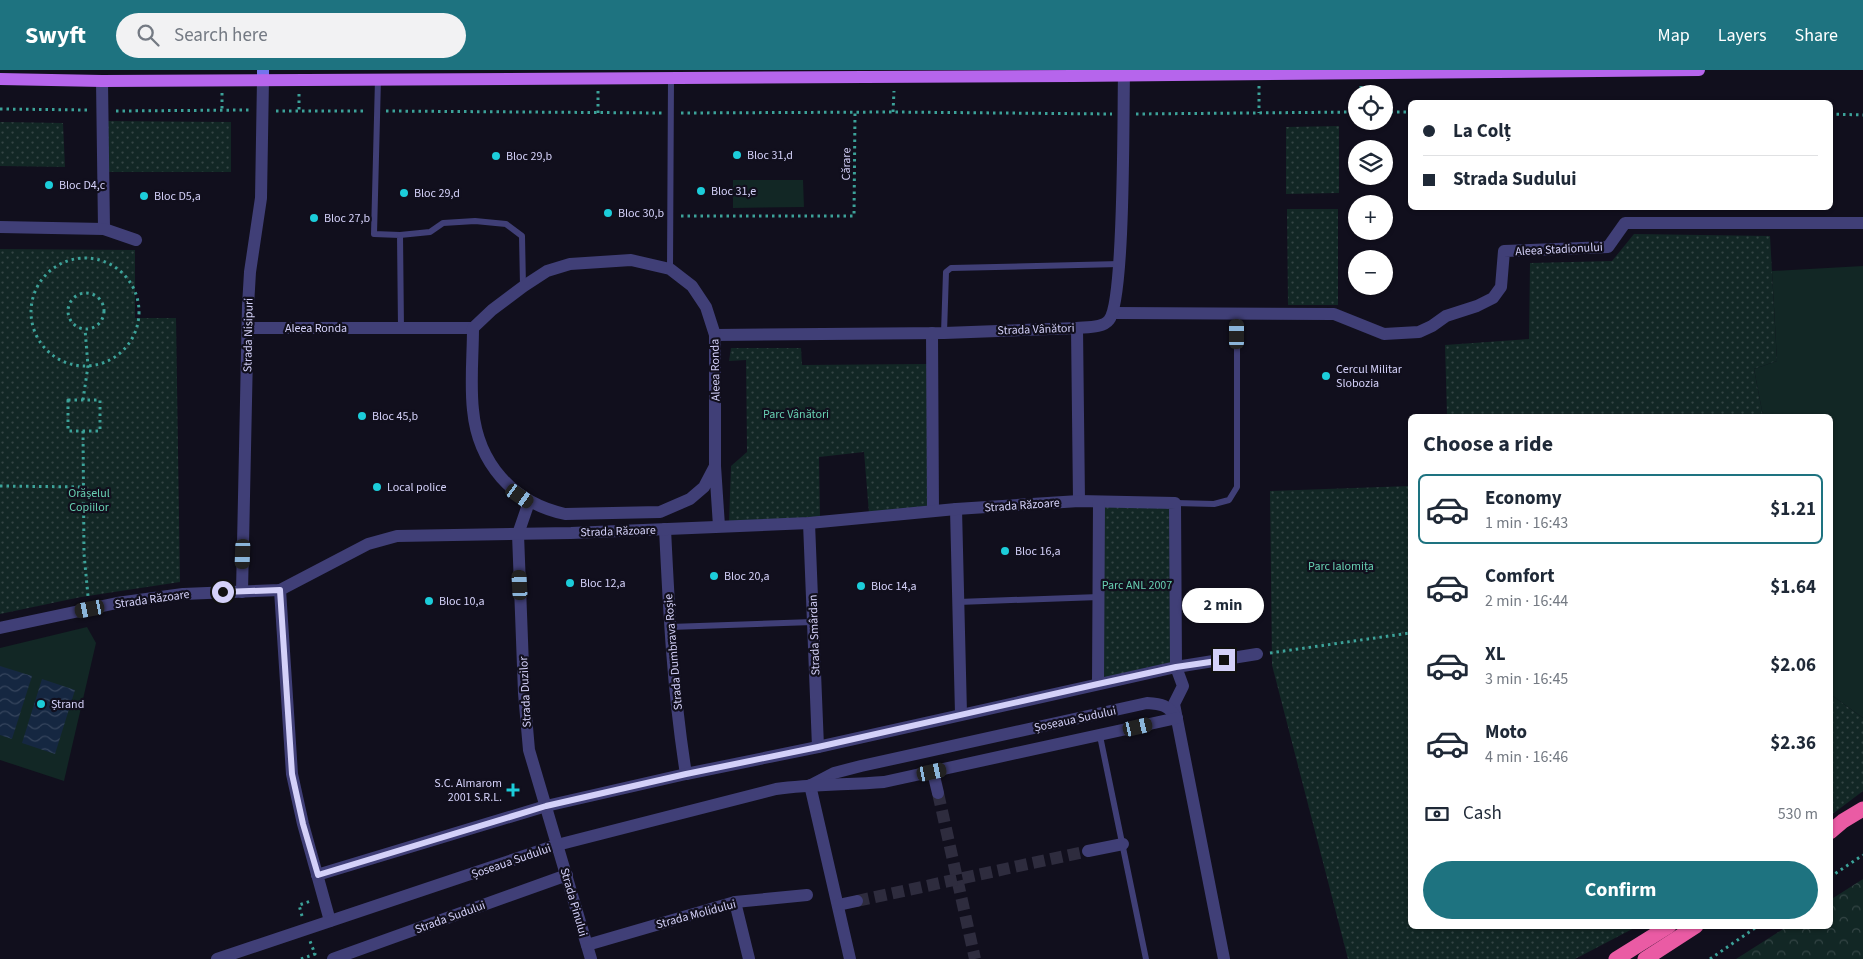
<!DOCTYPE html>
<html lang="en">
<head>
<meta charset="utf-8">
<style>
	:root { --surface:#fff; --page:#f2f2f3; --text:#1f2937; --muted:#747a83; --line:#e0e1e3; --accent:#1e7380 }
	body { margin:0; font-family:"Source Sans 3",sans-serif; background:var(--page); color:var(--text); height:100vh; display:flex; flex-direction:column; font-size:19px; white-space:nowrap }
	* { box-sizing:border-box; margin:0 }
	p { font-size:16px; color:var(--muted) }
	.icon { flex:none; width:28px; height:28px; fill:none; stroke:currentColor; stroke-width:2; stroke-linecap:round; stroke-linejoin:round }
	.map { position:relative; flex:1; overflow:hidden }
	.drawer { position:absolute; left:1408px; top:344px; width:425px; height:515px; display:flex; flex-direction:column; background:var(--surface); border-radius:8px; box-shadow:0 1px 4px #0004 }
	.drawer>* { flex:none }
	.banner { position:absolute; left:1408px; top:30px; width:425px; height:110px; border-radius:8px; box-shadow:0 1px 4px #0004; display:grid; align-content:center; height:110px; padding:0 15px; background:var(--surface) }
	.fabs { position:absolute; left:1348px; top:15px; display:grid; gap:10px }
	.fabs a { display:grid; place-items:center; width:45px; height:45px; border-radius:50%; background:var(--surface); box-shadow:0 1px 4px #0004; font-size:25px }
	.end { position:absolute; width:22px; height:22px; margin:-11px; border:6px solid #d4d1f9; background:#111; box-shadow:0 0 0 2px #111 }
	.from { border-radius:50% }
	.bubble { position:absolute; height:35px; border-radius:18px; background:var(--surface); box-shadow:0 1px 4px #0004; font-size:16px; font-weight:700; line-height:35px; text-align:center }
	.car { position:absolute; width:15px; height:30px; margin:-15px -8px; border-radius:6px; box-shadow:0 0 4px 1px #0007; background:linear-gradient(#222 24%,#8ab4d8 0 40%,#222 0 76%,#8ab4d8 0 86%,#222 0) }
	.banner b { display:flex; align-items:center; gap:18px; height:48px; font-size:19px }
	.banner b+b { border-top:1px solid var(--line) }
	.banner i { width:12px; height:12px; background:var(--text) }
	ul { padding:0; list-style:none }
	li { display:flex; align-items:center; gap:15px; height:70px; margin:0 10px 8px; padding:0 5px; border:2px solid transparent; border-radius:8px }
	li div { flex:1 }
	li b { display:block; font-size:19px }
	li em { font-style:normal; font-weight:700 }
	li.active { border-color:var(--accent) }
	li>.icon { width:45px; height:45px; stroke-width:1.5 }
	h2 { padding:0 15px; font-size:22px; line-height:60px }
	.pay { display:flex; align-items:center; gap:12px; height:55px; padding:0 15px; font-size:19px }
	.pay p { margin-inline-start:auto }
	.primary-button { display:flex; gap:10px; margin-top:auto; padding:10px 15px }
	.primary-button a { flex:1; height:58px; border-radius:30px; background:var(--accent); color:#fff; font-size:20px; font-weight:700; line-height:58px; text-align:center }
	header { display:flex; align-items:center; gap:30px; box-sizing:border-box; height:70px; padding:0 25px; background:var(--accent); color:#fff }
	header strong { font-size:24px }
	nav { display:flex; gap:28px; margin-inline-start:auto; font-size:18px }
	.search { width:350px; height:45px; background:var(--page); display:flex; align-items:center; gap:12px; box-sizing:border-box; padding:0 18px; border-radius:28px; color:var(--muted); font-size:19px }
	.map>svg:first-child { display:block }
</style>
</head>
<body>
<header>
<strong>Swyft</strong>
<div class="search"><svg class="icon" aria-label="search" viewBox="0 0 24 24"><circle cx="10" cy="10" r="6"/><path d="M15 15l6 6"/></svg>Search here</div>
<nav><a>Map</a><a>Layers</a><a>Share</a></nav>
</header>
<div class="map">
<svg width="1863" height="889" viewBox="0 0 1863 889">
	<defs>
		<pattern id="green-dots" width="8" height="8" patternUnits="userSpaceOnUse" patternTransform="scale(1.25)"><rect width="8" height="8" fill="#122725"/><path d="M2 2h.1M6 6h.1" fill="none" stroke="#344545" stroke-width="1.8" stroke-linecap="round"/></pattern>
		<pattern id="forest-crowns" width="20" height="18" patternUnits="userSpaceOnUse" patternTransform="scale(1.25)"><rect width="20" height="18" fill="#122725"/><path d="M2 6a3 3 0 1 1 6 0M12 15a3 3 0 1 1 6 0" fill="none" stroke="#344545"/></pattern>
		<pattern id="water-waves" width="16" height="10" patternUnits="userSpaceOnUse" patternTransform="scale(1.25)"><rect width="16" height="10" fill="#152741"/><path d="M0 5q4-4 8 0t8 0" fill="none" stroke="#36455d"/></pattern>
	</defs>
	<rect width="100%" height="100%" fill="#110f1d"/>
	<g fill="url(#green-dots)">
		<polygon points="104,51 231,52 231,102 104,102"/>
		<polygon points="0,52 63,53 65,97 0,96"/>
		<polygon points="1339,56 1339,123 1286,124 1286,57"/>
		<polygon points="1287,139 1338,139 1338,235 1288,235"/>
		<polygon points="1634,164 1770,166 1777,291 1754,299 1763,346 1447,346 1445,275 1529,269 1530,193 1612,191"/>
		<polygon points="0,179 135,180 135,248 176,248 180,512 81,527 0,544"/>
		<polygon points="731,278 801,278 802,295 927,294 929,439 869,443 864,382 819,387 820,447 729,452 731,396 747,382 746,290 729,291"/>
		<polygon points="1410,416 1410,856 1638,856 1575,889 1348,889 1272,595 1270,421"/>
		<polygon points="1099,432 1175,433 1176,597 1098,614"/>
		<polygon points="1830,624 1863,648 1863,721 1830,746"/>
	</g>
	<polygon fill="url(#forest-crowns)" points="1863,809 1863,889 1736,889 1788,856 1830,856 1830,830"/>
	<g fill="#122725">
		<polygon points="733,110 803,110 804,137 733,138"/>
		<polygon points="1863,196 1863,648 1830,624 1830,346 1763,346 1754,299 1777,291 1772,201"/>
		<polygon points="87,557 96,573 64,711 0,690 0,578"/>
	</g>
	<g fill="url(#water-waves)">
		<polygon points="0,596 32,606 12,669 0,665"/>
		<polygon points="42,609 75,620 55,684 22,673"/>
	</g>
	<g fill="none" stroke-linecap="round" stroke-linejoin="round">
		<g stroke="#2e2c3e" stroke-width="12" stroke-dasharray="12 6" stroke-linecap="butt">
			<polyline points="938,723 975,889"/>
			<polyline points="857,831 1088,781"/>
		</g>
		<g stroke="#3ca299" stroke-width="3" stroke-dasharray="2.5 4" stroke-linecap="butt">
			<polyline points="1259,16 1259,43"/>
			<polyline points="1361,16 1361,24"/>
			<polyline points="222,23 222,40"/>
			<polyline points="299,24 299,41"/>
			<polyline points="0,39 89,40"/>
			<polyline points="116,41 249,40"/>
			<polyline points="276,41 367,41"/>
			<polyline points="386,41 662,43"/>
			<polyline points="893,42 894,21"/>
			<polyline points="1384,42 1410,42"/>
			<polyline points="598,43 598,21"/>
			<polyline points="681,43 893,42 1112,44"/>
			<polyline points="1136,44 1356,42"/>
			<polyline points="1830,44 1863,45"/>
			<polyline points="681,146 854,146 855,42"/>
			<circle cx="85" cy="242" r="54"/>
			<circle cx="86" cy="241" r="18"/>
			<rect x="68" y="330" width="32" height="31"/>
			<polyline points="83,330 88,296 85,259"/>
			<polyline points="83,361 84,484 88,526"/>
			<polyline points="0,416 84,417"/>
			<polyline points="1270,583 1410,563"/>
			<polyline points="1830,807 1863,785"/>
			<polyline points="302,846 299,835 311,831"/>
			<polyline points="301,889 315,884 310,871"/>
			<polyline points="1710,889 1758,856"/>
		</g>
		<g stroke="#403f77" stroke-width="6">
			<polyline points="378,9 374,164 400,165 401,258"/>
			<polyline points="400,165 430,162 443,153 475,151 506,154 522,166 523,216"/>
			<polyline points="670,199 671,8"/>
			<polyline points="944,263 946,202 951,198 1120,194"/>
			<polyline points="1175,433 1214,434 1229,430 1237,417 1237,245"/>
			<polyline points="958,532 1099,527"/>
			<polyline points="670,557 813,552"/>
			<polyline points="1100,666 1146,889"/>
		</g>
		<g stroke="#403f77" stroke-width="12">
			<polyline points="0,157 104,159 102,11"/>
			<polyline points="104,159 136,170"/>
			<polyline points="1113,243 1334,244 1384,264 1419,262 1432,256 1446,246 1477,236 1493,228 1501,217 1504,181 1608,177 1625,153 1863,153"/>
			<polyline points="248,258 473,258"/>
			<polyline points="1077,258 1079,431"/>
			<polyline points="932,263 933,441"/>
			<path d="M715,265L944,263L1077,258C1087,257 1103,258 1109,250C1125,231 1123,42 1124,5"/>
			<path d="M715,396L704,417L690,429L660,442L565,444C513,433 478,393 473,340C470,313 473,285 473,258L492,240L524,216L547,201L570,194L631,190L670,199L692,216L706,237L715,265V396L719,456"/>
			<polyline points="529,432 518,464 524,623 529,680 591,889"/>
			<polyline points="956,439 961,644"/>
			<polyline points="809,453 818,677"/>
			<path d="M665,459C669,541 673,623 686,704"/>
			<polyline points="280,520 292,704 303,754 330,851"/>
			<polyline points="242,522 248,236 250,202 261,128 263,9"/>
			<polyline points="0,558 117,533 183,524 280,520 368,474 397,466 571,463 809,453 956,439 1079,431 1175,433 1176,597 1183,616 1174,634 1224,889"/>
			<polyline points="1098,614 1099,432"/>
			<polyline points="933,702 938,723"/>
			<path d="M813,714L834,703L861,696L1147,633C1161,634 1169,635 1176,648"/>
			<polyline points="810,715 850,889"/>
			<polyline points="1088,781 1123,774"/>
			<polyline points="317,805 546,736 686,704 818,677 1176,597 1257,584"/>
			<polyline points="735,832 749,889"/>
			<polyline points="838,835 857,831"/>
			<polyline points="587,875 735,832 807,825"/>
			<path d="M217,889L557,775L776,719C812,714 848,715 884,712L1177,648"/>
			<polyline points="333,889 567,805"/>
		</g>
		<polyline stroke="#7474ed" stroke-width="12" points="263,0 263,9"/>
		<polyline stroke="#b665ec" stroke-width="12" points="0,9 102,11 1074,6 1699,0"/>
		<g stroke="#ea5ba4" stroke-width="15">
			<polyline points="1830,762 1843,751 1863,739"/>
			<polyline points="1616,889 1669,856"/>
			<polyline points="1645,889 1696,856"/>
		</g>
	</g>
	<g fill="none" stroke-linecap="round" stroke-linejoin="round">
		<polyline stroke="#d4d1f9" stroke-width="6" points="223,522 280,520 292,704 303,754 318,805 546,736 686,704 818,677 1098,614 1176,597 1224,590"/>
	</g>
	<g fill="#1ccdda" stroke="#110f1d" stroke-width="2">
		<circle cx="737" cy="85" r="5"/>
		<circle cx="496" cy="86" r="5"/>
		<circle cx="49" cy="115" r="5"/>
		<circle cx="701" cy="121" r="5"/>
		<circle cx="404" cy="123" r="5"/>
		<circle cx="144" cy="126" r="5"/>
		<circle cx="608" cy="143" r="5"/>
		<circle cx="314" cy="148" r="5"/>
		<circle cx="1326" cy="306" r="5"/>
		<circle cx="362" cy="346" r="5"/>
		<circle cx="377" cy="417" r="5"/>
		<circle cx="1005" cy="481" r="5"/>
		<circle cx="714" cy="506" r="5"/>
		<circle cx="570" cy="513" r="5"/>
		<circle cx="861" cy="516" r="5"/>
		<circle cx="429" cy="531" r="5"/>
		<circle cx="41" cy="634" r="5"/>
		<path d="M510.5 712.5h5v5h5v5h-5v5h-5v-5h-5v-5h5z"/>
	</g>
	<g text-anchor="middle" stroke-width="4.5" stroke-linejoin="round" paint-order="stroke">
		<g font-size="12" fill="#d4d1f9" stroke="#110f1d" text-anchor="start">
			<text x="747" y="89">Bloc 31,d</text>
			<text x="506" y="90">Bloc 29,b</text>
			<text x="59" y="119">Bloc D4,c</text>
			<text x="711" y="125">Bloc 31,e</text>
			<text x="414" y="127">Bloc 29,d</text>
			<text x="154" y="130">Bloc D5,a</text>
			<text x="618" y="147">Bloc 30,b</text>
			<text x="324" y="152">Bloc 27,b</text>
			<text x="1336" y="303">Cercul Militar<tspan x="1336" dy="14">Slobozia</tspan></text>
			<text x="372" y="350">Bloc 45,b</text>
			<text x="387" y="421">Local police</text>
			<text x="1015" y="485">Bloc 16,a</text>
			<text x="724" y="510">Bloc 20,a</text>
			<text x="580" y="517">Bloc 12,a</text>
			<text x="871" y="520">Bloc 14,a</text>
			<text x="439" y="535">Bloc 10,a</text>
			<text x="51" y="638">Ștrand</text>
			<text x="502" y="717" text-anchor="end">S.C. Almarom<tspan x="502" dy="14">2001 S.R.L.</tspan></text>
		</g>
		<g font-size="12" fill="#d4d1f9" stroke="#110f1d">
			<text transform="translate(846 94) rotate(-89)" y="4">Cărare</text>
			<text transform="translate(1559 179) rotate(-3)" y="4">Aleea Stadionului</text>
			<text x="316" y="262">Aleea Ronda</text>
			<text transform="translate(1036 259) rotate(-2)" y="4">Strada Vânători</text>
			<text transform="translate(248 265) rotate(-89)" y="4">Strada Nisipuri</text>
			<text transform="translate(715 300) rotate(-91)" y="4">Aleea Ronda</text>
			<text transform="translate(1022 435) rotate(-4)" y="4">Strada Răzoare</text>
			<text transform="translate(618 461) rotate(-2)" y="4">Strada Răzoare</text>
			<text transform="translate(152 529) rotate(-8)" y="4">Strada Răzoare</text>
			<text transform="translate(814 565) rotate(-92)" y="4">Strada Smârdan</text>
			<text transform="translate(673 582) rotate(-95)" y="4">Strada Dumbrava Roșie</text>
			<text transform="translate(525 622) rotate(-93)" y="4">Strada Duzilor</text>
			<text transform="translate(1075 649) rotate(-12)" y="4">Șoseaua Sudului</text>
			<text transform="translate(511 791) rotate(-19)" y="4">Șoseaua Sudului</text>
			<text transform="translate(574 832) rotate(74)" y="4">Strada Pinului</text>
			<text transform="translate(696 844) rotate(-15)" y="4">Strada Molidului</text>
			<text transform="translate(450 847) rotate(-20)" y="4">Strada Sudului</text>
		</g>
		<g font-size="12" fill="#67cfb2" stroke="#110f1d">
			<text x="796" y="348">Parc Vânători</text>
			<text x="89" y="427">Orășelul<tspan x="89" dy="14">Copiilor</tspan></text>
			<text x="1341" y="500">Parc Ialomița</text>
			<text x="1137" y="519">Parc ANL 2007</text>
		</g>
	</g>
</svg>
<div class="fabs">
<a><svg class="icon" aria-label="locate" viewBox="0 0 24 24"><circle cx="12" cy="12" r="6"/><path d="M12 2v4M12 18v4M2 12h4M18 12h4"/></svg></a>
<a><svg class="icon" aria-label="layers" viewBox="0 0 24 24"><path d="M12 4l9 5-9 5-9-5zM3 14l9 5 9-5"/></svg></a>
<a>+</a>
<a>−</a>
</div>
<i class="end from" style="left:223px;top:522px"></i>
<i class="end" style="left:1224px;top:590px"></i>
<div class="bubble" style="left:1182px;top:518px;width:82px">2 min</div>
<i class="car" style="left:1237px;top:264px;rotate:0deg"></i>
<i class="car" style="left:520px;top:426px;rotate:125deg"></i>
<i class="car" style="left:243px;top:484px;rotate:182deg"></i>
<i class="car" style="left:520px;top:515px;rotate:357deg"></i>
<i class="car" style="left:90px;top:539px;rotate:259deg"></i>
<i class="car" style="left:1138px;top:657px;rotate:77deg"></i>
<i class="car" style="left:932px;top:702px;rotate:78deg"></i>
<div class="banner">
<b><i class="from"></i>La Colț</b>
<b><i></i>Strada Sudului</b>
</div>
<section class="drawer">
<h2>Choose a ride</h2>
<ul>
<li class="active"><svg class="icon" aria-label="car" viewBox="0 0 24 24"><path d="M5 17H2v-5l4-1 3-4h7l3 4 3 1v5h-3M9 17h6M6 11h13"/><circle cx="7" cy="17" r="2"/><circle cx="17" cy="17" r="2"/></svg><div><b>Economy</b><p>1 min · 16:43</p></div><em>$1.21</em></li>
<li><svg class="icon" aria-label="car" viewBox="0 0 24 24"><path d="M5 17H2v-5l4-1 3-4h7l3 4 3 1v5h-3M9 17h6M6 11h13"/><circle cx="7" cy="17" r="2"/><circle cx="17" cy="17" r="2"/></svg><div><b>Comfort</b><p>2 min · 16:44</p></div><em>$1.64</em></li>
<li><svg class="icon" aria-label="car" viewBox="0 0 24 24"><path d="M5 17H2v-5l4-1 3-4h7l3 4 3 1v5h-3M9 17h6M6 11h13"/><circle cx="7" cy="17" r="2"/><circle cx="17" cy="17" r="2"/></svg><div><b>XL</b><p>3 min · 16:45</p></div><em>$2.06</em></li>
<li><svg class="icon" aria-label="car" viewBox="0 0 24 24"><path d="M5 17H2v-5l4-1 3-4h7l3 4 3 1v5h-3M9 17h6M6 11h13"/><circle cx="7" cy="17" r="2"/><circle cx="17" cy="17" r="2"/></svg><div><b>Moto</b><p>4 min · 16:46</p></div><em>$2.36</em></li>
</ul>
<div class="pay"><svg class="icon" aria-label="cash" viewBox="0 0 24 24"><path d="M3 7h18v10H3z"/><circle cx="12" cy="12" r="2"/></svg>Cash<p>530 m</p></div>
<div class="primary-button"><a>Confirm</a></div>
</section>
</div>
</body>
</html>
